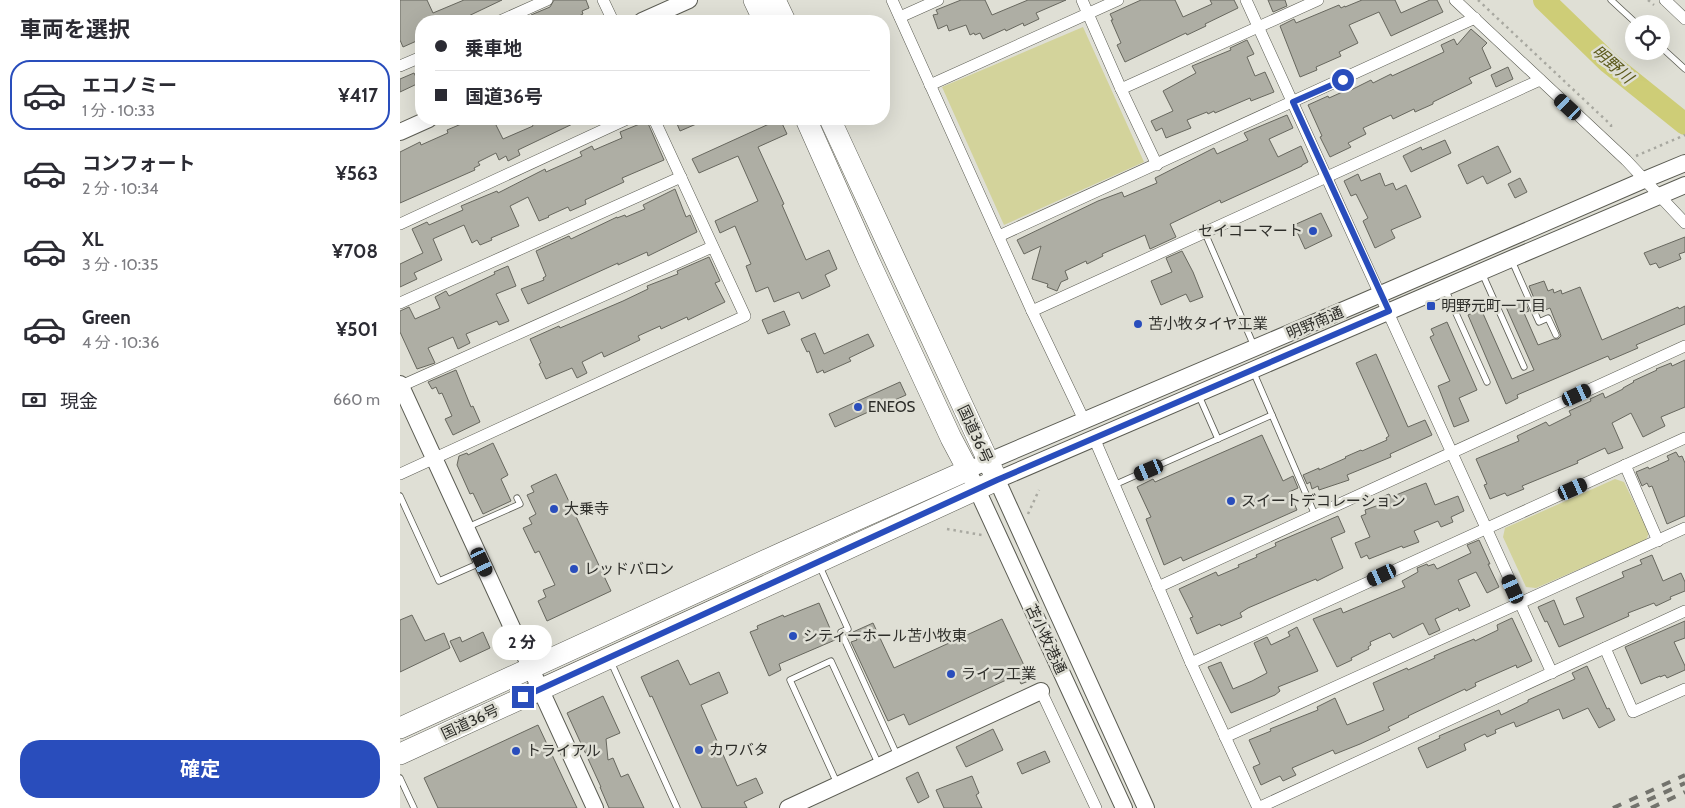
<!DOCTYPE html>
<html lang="ja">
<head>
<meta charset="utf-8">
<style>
	:root { --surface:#fff; --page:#f2f2f3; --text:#2b2b33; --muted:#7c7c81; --line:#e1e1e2; --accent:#294dbc }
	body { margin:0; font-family:Cabin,"Noto Sans JP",sans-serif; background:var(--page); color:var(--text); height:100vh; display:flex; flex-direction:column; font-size:19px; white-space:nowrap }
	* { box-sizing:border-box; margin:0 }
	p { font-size:16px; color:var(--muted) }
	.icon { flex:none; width:28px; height:28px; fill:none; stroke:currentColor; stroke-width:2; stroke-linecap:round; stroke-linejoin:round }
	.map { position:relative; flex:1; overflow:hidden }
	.side { display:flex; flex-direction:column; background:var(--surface); width:400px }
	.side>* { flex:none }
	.hud { position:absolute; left:15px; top:15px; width:475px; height:110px; border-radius:20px; box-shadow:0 5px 20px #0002; display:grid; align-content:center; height:110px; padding:0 20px; background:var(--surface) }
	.controls { position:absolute; left:1225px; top:15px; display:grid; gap:10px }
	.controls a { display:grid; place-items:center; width:45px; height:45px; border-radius:50%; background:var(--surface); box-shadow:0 5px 20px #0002; font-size:25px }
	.end { position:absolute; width:22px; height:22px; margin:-11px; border:6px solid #294dbc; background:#fff; box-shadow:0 0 0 2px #fff }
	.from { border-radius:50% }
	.bubble { position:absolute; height:35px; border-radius:18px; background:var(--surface); box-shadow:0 5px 20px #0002; font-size:16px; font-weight:700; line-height:35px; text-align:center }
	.car { position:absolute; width:15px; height:30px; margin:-15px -8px; border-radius:6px; box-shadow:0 0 4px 1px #0007; background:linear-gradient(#222 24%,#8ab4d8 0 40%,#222 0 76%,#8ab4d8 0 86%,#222 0) }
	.hud b { display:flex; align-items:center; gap:18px; height:48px; font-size:19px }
	.hud b+b { border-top:1px solid var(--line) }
	.hud i { width:12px; height:12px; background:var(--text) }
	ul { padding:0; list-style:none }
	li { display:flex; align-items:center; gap:15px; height:70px; margin:0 10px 8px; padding:0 10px; border:2px solid transparent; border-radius:20px }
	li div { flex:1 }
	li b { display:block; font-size:19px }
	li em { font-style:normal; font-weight:700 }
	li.current { border-color:var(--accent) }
	li>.icon { width:45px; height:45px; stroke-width:1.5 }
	h2 { padding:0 20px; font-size:22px; line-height:60px }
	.pay { display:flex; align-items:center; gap:12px; height:55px; padding:0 20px; font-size:19px }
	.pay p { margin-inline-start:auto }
	.action { display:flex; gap:10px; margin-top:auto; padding:10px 20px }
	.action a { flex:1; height:58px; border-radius:20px; background:var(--accent); color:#fff; font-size:20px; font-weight:700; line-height:58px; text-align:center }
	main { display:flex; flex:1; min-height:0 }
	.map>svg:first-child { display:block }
</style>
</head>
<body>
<main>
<section class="side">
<h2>車両を選択</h2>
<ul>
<li class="current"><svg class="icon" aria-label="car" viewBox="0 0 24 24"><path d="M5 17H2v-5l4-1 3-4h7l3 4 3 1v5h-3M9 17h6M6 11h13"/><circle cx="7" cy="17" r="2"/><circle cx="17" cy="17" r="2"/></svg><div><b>エコノミー</b><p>1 分 · 10:33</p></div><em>¥417</em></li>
<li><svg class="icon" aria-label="car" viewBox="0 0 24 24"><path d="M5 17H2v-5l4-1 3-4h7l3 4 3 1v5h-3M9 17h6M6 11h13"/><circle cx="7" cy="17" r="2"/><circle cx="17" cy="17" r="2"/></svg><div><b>コンフォート</b><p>2 分 · 10:34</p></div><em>¥563</em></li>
<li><svg class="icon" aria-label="car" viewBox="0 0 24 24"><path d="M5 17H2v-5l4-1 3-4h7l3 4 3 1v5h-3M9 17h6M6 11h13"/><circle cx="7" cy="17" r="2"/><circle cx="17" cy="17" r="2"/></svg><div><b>XL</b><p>3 分 · 10:35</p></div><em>¥708</em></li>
<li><svg class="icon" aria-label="car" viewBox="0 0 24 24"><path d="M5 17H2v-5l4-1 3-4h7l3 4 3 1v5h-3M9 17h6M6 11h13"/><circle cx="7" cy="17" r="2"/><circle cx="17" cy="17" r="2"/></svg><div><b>Green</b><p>4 分 · 10:36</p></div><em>¥501</em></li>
</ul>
<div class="pay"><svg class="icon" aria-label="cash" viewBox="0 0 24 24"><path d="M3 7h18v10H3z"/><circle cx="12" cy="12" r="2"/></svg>現金<p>660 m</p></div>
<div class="action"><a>確定</a></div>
</section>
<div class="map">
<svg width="1285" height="808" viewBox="0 0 1285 808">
	<rect width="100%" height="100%" fill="#dfdfd5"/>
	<g fill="#d3d39b">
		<polygon points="683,27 744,162 604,225 542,87"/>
		<polygon points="1215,479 1224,482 1249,533 1246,540 1136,588 1126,587 1103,537 1105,528"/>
	</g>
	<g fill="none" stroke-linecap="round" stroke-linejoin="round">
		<polyline stroke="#cecd77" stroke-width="22" points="1144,0 1209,63 1285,124"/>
	</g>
	<g fill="#aeaea4" stroke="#67675e">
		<polygon points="0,0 27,0 33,13 64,0 102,0 58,21 21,21 21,39 3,47 0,40"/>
		<polygon points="154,0 186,0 189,8 182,11 183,14 177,17 178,21 134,21 131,15 150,7"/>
		<polygon points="561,0 585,0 592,15 628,0 666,0 636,13 639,19 624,26 623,23 606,31 605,29 583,39 580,33 575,35 574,33 570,35 566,25 549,31 547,25 538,29 533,15 538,14 536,10"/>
		<polygon points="741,0 775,0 783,17 812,4 810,0 834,0 838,8 805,24 806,26 787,35 786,33 725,62 717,45 721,43 711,20 713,20 710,14"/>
		<polygon points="868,0 885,0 887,6 873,12"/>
		<polygon points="962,0 995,0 1001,13 1030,0 1037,0 1043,12 991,36 979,12 949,25 958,43 939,52 941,56 916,67 917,70 900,77 880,26 894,19 896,23 939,5 941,8 945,6 945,7"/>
		<polygon points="1071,29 1087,43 1082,48 1091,68 1069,78 1072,83 1033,102 1033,104 1015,112 1014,109 993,119 991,115 963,128 966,134 948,143 951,147 930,157 920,137 922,136 908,105 928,96 929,98 949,89 949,91 971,80 973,83 991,74 992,76 1044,52 1041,45 1054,39 1057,45"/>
		<polygon points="847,40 854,54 847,57 855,76 865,72 874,92 851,101 850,98 815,113 814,111 808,114 807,112 787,120 791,128 766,138 762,128 756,131 751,121 773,111 763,91 796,73 792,66 831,50 830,48"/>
		<polygon points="1108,67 1113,79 1096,87 1091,75"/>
		<polygon points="14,73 19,83 0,92 0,79"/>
		<polygon points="887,115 893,128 869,139 878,157 901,146 908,162 902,165 902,166 821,203 820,200 816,202 770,224 776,237 750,249 745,235 702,254 703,256 687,264 686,261 665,271 668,279 661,282 657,291 647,287 648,284 632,279 641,246 624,254 617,240 698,201 722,192 724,197 757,183 755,178 814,148 817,154 848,140 844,133"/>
		<polygon points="73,119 93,119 103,139 133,126 130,119 183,119 118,150 120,155 108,161 106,156 99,160 96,153 78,162 80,165 74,168 75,170 0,203 0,152 20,142 21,145 48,133 47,130"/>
		<polygon points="275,119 308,119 280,131"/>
		<polygon points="380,119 387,134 358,147 384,204 382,205 406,260 429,250 437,269 425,275 430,286 402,299 399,292 374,302 368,287 356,292 346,266 351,264 335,226 320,233 315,221 358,201 338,156 299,173 292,159"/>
		<polygon points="247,121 264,160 222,178 224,182 185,200 186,204 170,211 168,207 148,216 149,217 139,221 128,197 110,206 119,226 91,238 92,240 80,245 77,240 72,243 64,225 35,238 33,239 42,260 14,273 17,279 0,287 0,264 23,253 12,229 27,222 29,225 63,210 61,206 97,191 98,193 145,169 146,172 182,156 180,152 192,146 194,150 222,138 220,132"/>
		<polygon points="1045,140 1051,153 1011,172 1003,156 1021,147 1022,150"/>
		<polygon points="1098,146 1111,172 1087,184 1083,176 1067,184 1058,165"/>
		<polygon points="980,173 985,186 993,183 996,190 1006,185 1021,217 991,230 995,238 975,248 963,221 968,218 956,194 951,196 944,181 958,174 961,181"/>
		<polygon points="1120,178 1127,192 1115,198 1108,184"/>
		<polygon points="275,189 286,217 290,215 297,232 248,256 247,252 218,265 218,263 128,304 121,289 144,280 143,278 146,276 136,251 169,236 171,239 217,217 217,218 225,215 226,217 245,209 243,205"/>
		<polygon points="921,213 932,236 905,249 894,225"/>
		<polygon points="1285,237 1285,252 1279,254 1281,259 1259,268 1256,263 1250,265 1244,253"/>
		<polygon points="782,251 793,272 803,297 790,302 786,294 761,305 751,281 772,272 766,258"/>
		<polygon points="309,257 320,281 315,283 325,302 288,320 287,317 261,329 260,326 238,336 240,340 204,357 202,352 182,362 187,373 177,378 172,368 146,379 139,364 141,363 130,339 159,326 160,328 223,301 248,289 247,286 278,274 277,271"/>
		<polygon points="108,266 116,286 96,294 109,321 99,325 97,321 66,334 70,343 58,349 53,337 28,348 35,363 17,369 0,332 0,311 9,307 15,319 40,308 35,297 46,291 49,296 95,274 94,272"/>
		<polygon points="1144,281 1148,291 1153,289 1154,293 1161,290 1162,294 1180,287 1202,340 1278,307 1279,309 1285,306 1285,324 1236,345 1238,348 1210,360 1208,356 1117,395 1118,398 1106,404 1068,315 1081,309 1112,379 1134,370 1106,307 1124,299 1129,311 1124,313 1138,345 1154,339 1158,339 1161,336 1160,333 1150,308 1145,310 1143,306 1138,308 1129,286"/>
		<polygon points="384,311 390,325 368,334 362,320"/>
		<polygon points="1047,322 1077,390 1059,398 1069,421 1054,427 1038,386 1050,381 1030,337 1034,335 1031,329"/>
		<polygon points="415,333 424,354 468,334 474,346 449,358 451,361 424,373 423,370 417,373 409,351 407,352 401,339"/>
		<polygon points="976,354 1008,427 1025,420 1032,435 990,454 991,457 947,475 949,480 919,490 918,486 912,489 910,482 907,484 903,475 919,468 919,470 946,458 945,457 961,450 962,451 987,440 986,438 989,436 956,363"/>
		<polygon points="1285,360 1285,407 1261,417 1265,426 1243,437 1231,413 1212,423 1223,448 1208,454 1205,448 1177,461 1178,463 1122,486 1124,489 1107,496 1105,493 1090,499 1084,485 1087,484 1076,459 1119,441 1117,436 1146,422 1149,426 1171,415 1169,411 1191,401 1190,399 1203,393 1205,398 1223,389 1223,388 1234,382 1233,381 1257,370 1256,369 1271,363 1272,366"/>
		<polygon points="56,370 71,407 73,406 80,422 53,435 45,419 52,416 42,393 39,394 36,387 32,389 28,382"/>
		<polygon points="500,382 506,395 435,427 429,414"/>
		<polygon points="862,435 883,481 893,476 898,488 889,492 897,510 783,561 781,557 764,565 746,519 751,517 737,487 753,479 755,482"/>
		<polygon points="93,443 108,475 101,479 111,501 83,514 73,493 70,494 57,465 59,456 67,453 68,455"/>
		<polygon points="1276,452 1279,457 1282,456 1285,463 1285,516 1267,524 1252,486 1249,487 1247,483 1242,486 1236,472 1248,467 1249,469 1269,460 1267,456"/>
		<polygon points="156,474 211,591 147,621 138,601 146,597 143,590 155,585 139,551 135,553 123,528 132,524 129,518 136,514 127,495 134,492 131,486"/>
		<polygon points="1026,483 1035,505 1058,496 1064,511 1051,517 1053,522 1041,527 1038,521 1014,531 1019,542 1003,548 1002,546 969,559 967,555 961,558 955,543 970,537 961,516 966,514 965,510 979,505 977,499 989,494 991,497"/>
		<polygon points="938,516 945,532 931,538 943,568 917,581 916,579 899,586 848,608 840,613 842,617 821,626 820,624 797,634 790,618 793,617 779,589 816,572 818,576 839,567 838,565 857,557 856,555 876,546 875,543"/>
		<polygon points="1079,540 1090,564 1088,564 1099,587 1087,593 1076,572 1058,580 1070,606 1059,611 1058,608 1035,619 1040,630 1029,635 1023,623 993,638 990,633 970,642 971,645 968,647 969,649 951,658 952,660 937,667 913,619 941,608 943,613 1005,587 1002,581 1018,572 1017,568 1027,564 1028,566 1034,564 1037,569 1071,553 1067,545"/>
		<polygon points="1252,555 1263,581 1281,573 1285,582 1285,591 1270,597 1271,599 1256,606 1254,603 1228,613 1229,616 1159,647 1147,621 1145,622 1138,607 1154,600 1164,625 1184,617 1176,598 1224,577 1222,572 1242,564 1240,560"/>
		<polygon points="419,603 435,640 379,664 381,670 369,676 350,632 358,629 357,626 383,615 384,617"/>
		<polygon points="12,615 25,641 44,633 50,648 0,672 0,620"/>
		<polygon points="1112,618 1132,661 1117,668 1116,665 1075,683 1076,686 1066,691 1065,689 1008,716 1009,717 988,727 990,730 960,744 935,754 933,750 892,768 896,775 883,781 880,776 861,785 853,767 860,764 849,740 871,731 870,729 918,710 917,707 935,698 947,725 984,710 973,683 1007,668 1008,670 1035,658 1034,656 1050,649 1074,639 1075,641 1098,630 1097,625"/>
		<polygon points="602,619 631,680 621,684 617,675 509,725 504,714 488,721 451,642 457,640 453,632 473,623 494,668"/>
		<polygon points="1285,621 1285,638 1274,642 1285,666 1285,670 1267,678 1265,675 1260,677 1260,676 1241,684 1225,647"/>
		<polygon points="897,627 918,671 878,687 880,691 875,695 831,713 808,667 821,662 833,689 852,681 867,673 854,643 867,637 871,645 890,636 888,632"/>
		<polygon points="83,632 90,648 60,662 50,641 60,637 62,642"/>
		<polygon points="278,660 290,685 319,672 328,693 301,705 337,786 356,778 363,793 344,802 347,808 302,808 252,696 250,697 241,677"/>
		<polygon points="1187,666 1207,709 1209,708 1215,720 1199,728 1188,708 1163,719 1159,709 1116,727 1114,722 1095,730 1096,733 1087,737 1085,734 1064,744 1066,750 1027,768 1018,748 1040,738 1039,736 1099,710 1101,715 1128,702 1128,700 1175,679 1172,673"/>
		<polygon points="203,696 220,733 206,739 208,760 213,758 221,777 228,774 244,808 209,808 200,787 201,787 167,713"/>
		<polygon points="138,725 177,808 38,808 24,778"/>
		<polygon points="593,729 603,750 566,767 556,747"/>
		<polygon points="645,751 650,762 622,774 617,763"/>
		<polygon points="518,772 529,797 518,803 506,778"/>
		<polygon points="572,776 579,793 576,795 582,808 544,808 536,790"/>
	</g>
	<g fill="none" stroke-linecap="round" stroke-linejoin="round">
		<g stroke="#5a5b52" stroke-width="7">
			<g id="lane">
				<polyline points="1211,0 1237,24"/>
				<polyline points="1261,47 1285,69"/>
				<polyline points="805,233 854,346"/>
				<polyline points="1112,261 1139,322 1148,318 1156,335"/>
				<polyline points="1082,273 1124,367"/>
				<polyline points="1045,289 1087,382"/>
				<polyline points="853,371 872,415"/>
				<polyline points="799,396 818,439"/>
				<polyline points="714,485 872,415 915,515"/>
				<polyline points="0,496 39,581 80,563"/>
				<polyline points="68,527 120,504 117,498"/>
				<polyline points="420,567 448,629 441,632 497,755"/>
				<polyline points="211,662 277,808"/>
				<polyline points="0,778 14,808"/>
				<polyline points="437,783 390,680 431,661 479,765"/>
			</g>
		</g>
		<g stroke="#5a5b52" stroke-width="12">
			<g id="street">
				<polyline points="203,0 213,21"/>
				<polyline points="492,0 632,311 684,420"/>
				<polyline points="682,0 721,89 757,165"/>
				<polyline points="846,0 1152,673"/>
				<polyline points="1055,0 1226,160 1285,223"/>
				<polyline points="1265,0 1285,19"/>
				<polyline points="500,17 538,0"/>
				<polyline points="100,21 147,0"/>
				<polyline points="0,66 21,57"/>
				<polyline points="530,85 718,0"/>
				<polyline points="721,89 918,0"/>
				<polyline points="0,224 227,119"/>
				<polyline points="599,236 1075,18"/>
				<polyline points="0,303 281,177"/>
				<polyline points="632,311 1140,80"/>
				<polyline points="1,386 312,247"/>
				<polyline points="694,438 791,663 858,808"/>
				<polyline points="1225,465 1258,541"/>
				<polyline points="0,474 345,316 254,119"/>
				<polyline points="758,587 1285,346"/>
				<polyline points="1205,648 1233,712 1285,689"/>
				<polyline points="791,663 1285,438"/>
				<polyline points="641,691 696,808"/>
				<polyline points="825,737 1285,528"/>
				<polyline points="858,808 1285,611"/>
			</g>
		</g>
		<g stroke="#5a5b52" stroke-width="18">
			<g id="secondary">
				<polyline points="242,21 289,0"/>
				<polyline points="0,132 29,119"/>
				<polyline points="0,384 195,808"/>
				<polyline points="388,808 641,691"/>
				<polyline points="724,808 568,470 960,303 1244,180 1285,163"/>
				<path d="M746,808L597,480C826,382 1055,282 1285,185"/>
			</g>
		</g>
		<g stroke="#5a5b52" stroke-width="22">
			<g id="highway">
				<polyline points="354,0 364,21"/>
				<polyline points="375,0 385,21"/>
				<polyline points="0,728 384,552 568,470 551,438 469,261 406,119"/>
				<polyline points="0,754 597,480 430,119"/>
			</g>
		</g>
		<g stroke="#a8a8a0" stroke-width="2.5" stroke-dasharray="2.5 4" stroke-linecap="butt">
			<polyline points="1078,0 1211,125 1211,131"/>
			<polyline points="1248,0 1254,5"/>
			<polyline points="1236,156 1285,135"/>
			<polyline points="628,514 639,490"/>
			<polyline points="547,529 582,535"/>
		</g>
		<use href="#lane" stroke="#fff" stroke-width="5.5"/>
		<use href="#street" stroke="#fff" stroke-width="11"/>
		<use href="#secondary" stroke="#fff" stroke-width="16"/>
		<use href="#highway" stroke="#fff" stroke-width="21"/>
		<g stroke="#73736d" stroke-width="4" stroke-dasharray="9 9" stroke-linecap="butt">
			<polyline points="1213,808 1285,775"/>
			<polyline points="1231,808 1285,783"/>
			<polyline points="1251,808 1285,792"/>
		</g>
	</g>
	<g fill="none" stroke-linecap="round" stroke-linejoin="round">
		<polyline stroke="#294dbc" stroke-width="6" points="123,697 597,480 989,311 893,102 943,80"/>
	</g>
	<g fill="#294dbc" stroke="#dfdfd5" stroke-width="2">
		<circle cx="913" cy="231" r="5"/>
		<rect x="1026" y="301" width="10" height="10" rx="2.5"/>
		<circle cx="738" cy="324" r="5"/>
		<circle cx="458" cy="407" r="5"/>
		<circle cx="831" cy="501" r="5"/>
		<circle cx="154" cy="509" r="5"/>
		<circle cx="174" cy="569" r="5"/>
		<circle cx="393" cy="636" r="5"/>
		<circle cx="551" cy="674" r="5"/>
		<circle cx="299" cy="750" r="5"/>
		<circle cx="116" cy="751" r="5"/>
	</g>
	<g text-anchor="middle" stroke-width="5" stroke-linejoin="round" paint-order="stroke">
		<g font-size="15" fill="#2e2e2a" stroke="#dfdfd5" text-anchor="start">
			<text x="903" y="236" text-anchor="end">セイコーマート</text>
			<text x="1041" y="311">明野元町一丁目</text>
			<text x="748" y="329">苫小牧タイヤ工業</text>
			<text x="468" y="412">ENEOS</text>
			<text x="841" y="506">スイートデコレーション</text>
			<text x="164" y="514">大乗寺</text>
			<text x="184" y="574">レッドバロン</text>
			<text x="403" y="641">シティーホール苫小牧東</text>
			<text x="561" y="679">ライフ工業</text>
			<text x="309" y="755">カワバタ</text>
			<text x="126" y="756">トライアル</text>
		</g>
		<g font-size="15" fill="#2e2e2a" stroke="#dfdfd5">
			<text transform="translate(915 323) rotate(-23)" y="5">明野南通</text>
			<text transform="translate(575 434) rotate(65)" y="5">国道36号</text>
			<text transform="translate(646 639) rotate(65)" y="5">苫小牧港通</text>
			<text transform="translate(70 722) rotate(-25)" y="5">国道36号</text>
		</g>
		<g font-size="16" font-style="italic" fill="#5b591a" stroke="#dfdfd5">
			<text transform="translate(1213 64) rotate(41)" y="6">明野川</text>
		</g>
	</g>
</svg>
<div class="controls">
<a><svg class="icon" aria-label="locate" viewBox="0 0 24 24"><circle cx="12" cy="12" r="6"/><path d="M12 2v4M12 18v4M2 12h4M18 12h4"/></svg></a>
</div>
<i class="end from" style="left:943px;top:80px"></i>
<i class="end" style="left:123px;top:697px"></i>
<div class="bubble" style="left:92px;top:625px;width:60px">2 分</div>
<i class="car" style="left:1168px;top:107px;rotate:313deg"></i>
<i class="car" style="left:1177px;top:395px;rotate:65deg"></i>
<i class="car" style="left:749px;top:470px;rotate:247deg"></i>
<i class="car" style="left:1173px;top:489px;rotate:66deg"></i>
<i class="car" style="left:82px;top:562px;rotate:155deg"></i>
<i class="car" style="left:982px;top:575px;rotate:245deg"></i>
<i class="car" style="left:1113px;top:589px;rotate:336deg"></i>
<div class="hud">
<b><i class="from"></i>乗車地</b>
<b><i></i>国道36号</b>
</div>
</div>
</main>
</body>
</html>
